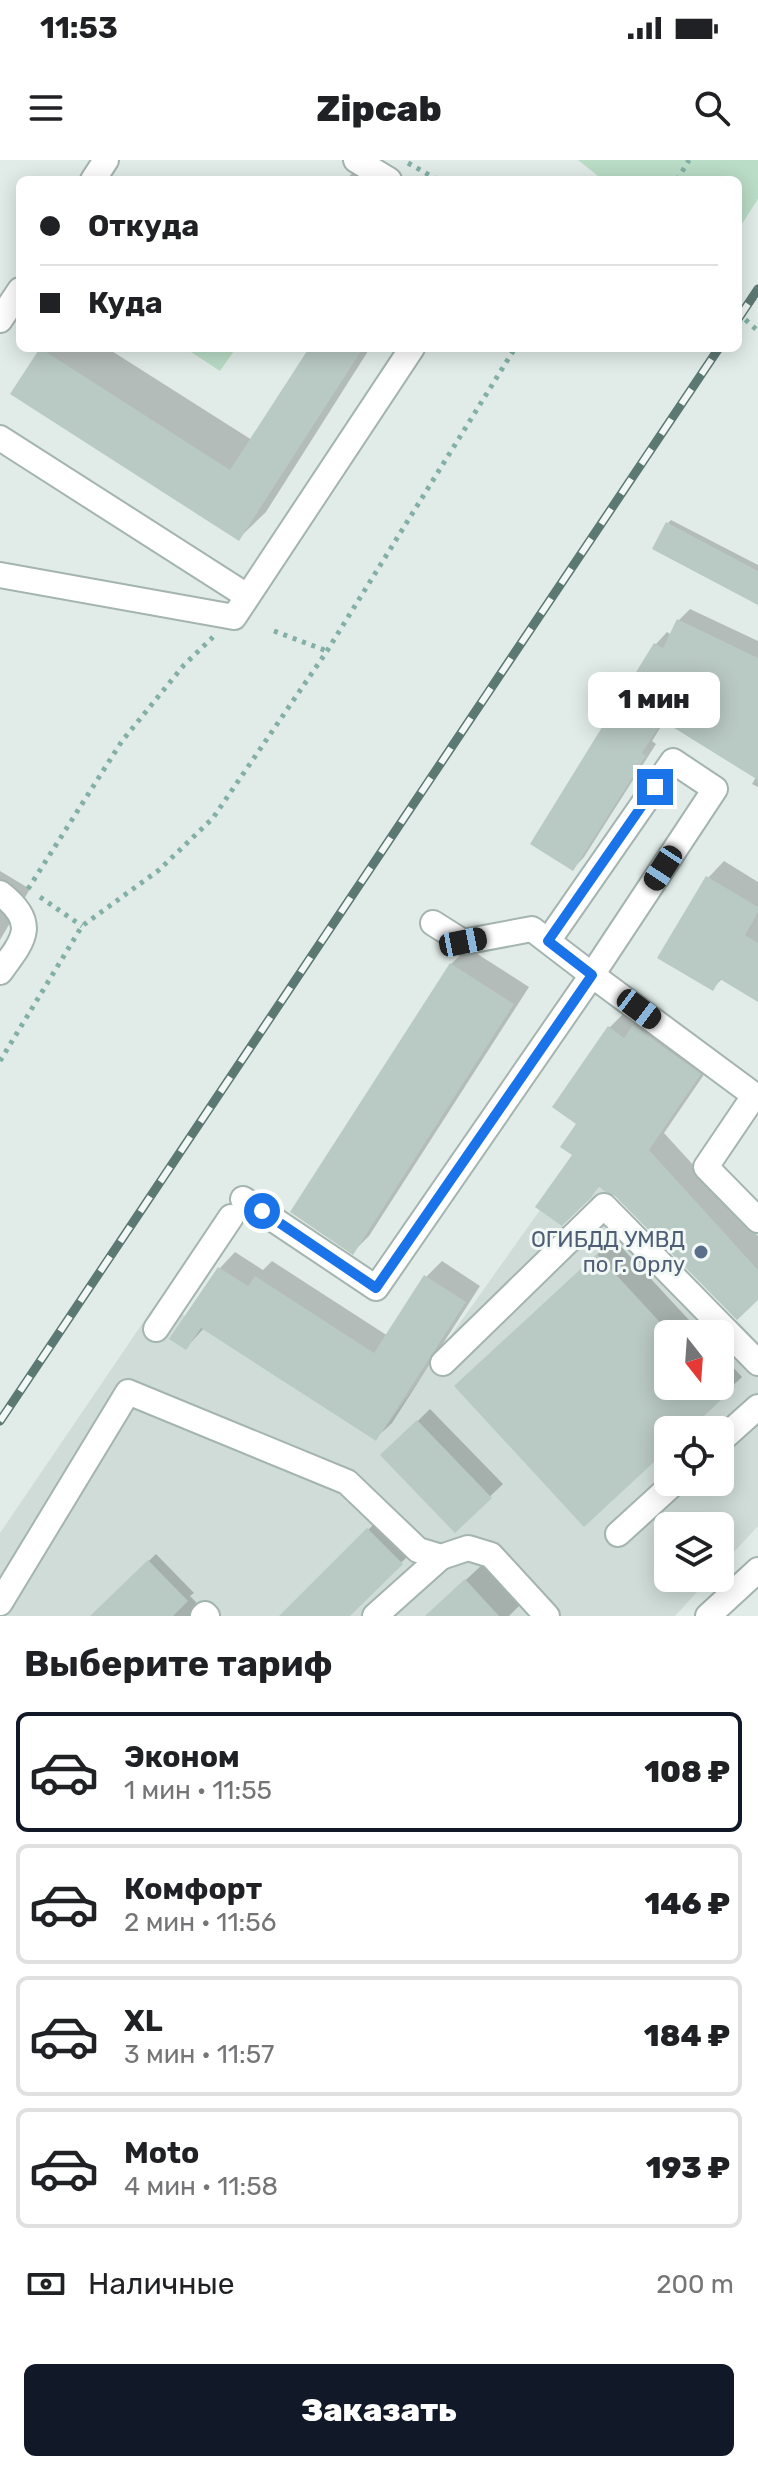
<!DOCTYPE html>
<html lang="ru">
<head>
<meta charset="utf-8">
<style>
	:root { --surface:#fff; --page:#f6f6f6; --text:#202124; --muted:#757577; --line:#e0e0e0; --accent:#111827 }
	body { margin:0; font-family:Rubik,sans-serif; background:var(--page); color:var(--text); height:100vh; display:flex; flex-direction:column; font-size:30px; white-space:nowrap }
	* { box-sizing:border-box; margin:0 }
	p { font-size:26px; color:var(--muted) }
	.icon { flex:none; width:44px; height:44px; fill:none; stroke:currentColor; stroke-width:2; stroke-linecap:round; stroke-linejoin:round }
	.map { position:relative; height:1456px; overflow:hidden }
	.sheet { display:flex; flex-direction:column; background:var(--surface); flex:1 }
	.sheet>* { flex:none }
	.top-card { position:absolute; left:16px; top:16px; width:726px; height:176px; border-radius:12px; box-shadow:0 4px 20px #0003; display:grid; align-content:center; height:176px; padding:0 24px; background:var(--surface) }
	.needle { width:52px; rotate:163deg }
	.buttons { position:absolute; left:654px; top:1160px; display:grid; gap:16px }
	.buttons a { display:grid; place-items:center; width:80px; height:80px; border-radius:12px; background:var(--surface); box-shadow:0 4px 20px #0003; font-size:40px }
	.end { position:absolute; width:36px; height:36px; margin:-18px; border:10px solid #1a73e8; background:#fff; box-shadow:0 0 0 4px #fff }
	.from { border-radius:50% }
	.bubble { position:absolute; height:56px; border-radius:12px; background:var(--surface); box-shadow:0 4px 20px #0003; font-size:26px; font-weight:800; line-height:56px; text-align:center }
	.car { position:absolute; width:24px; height:48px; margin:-24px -12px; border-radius:10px; box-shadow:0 0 6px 2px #0007; background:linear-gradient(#222 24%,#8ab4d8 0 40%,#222 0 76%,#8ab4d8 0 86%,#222 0) }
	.top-card b { display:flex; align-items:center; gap:28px; height:76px; font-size:30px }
	.top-card b+b { border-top:2px solid var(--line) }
	.top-card i { width:20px; height:20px; background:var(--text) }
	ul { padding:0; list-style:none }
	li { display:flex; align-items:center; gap:24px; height:120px; margin:0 16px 12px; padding:0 8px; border:4px solid var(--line); border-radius:12px }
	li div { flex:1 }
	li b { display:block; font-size:30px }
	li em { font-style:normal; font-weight:800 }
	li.current { border-color:var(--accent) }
	li>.icon { width:72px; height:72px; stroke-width:1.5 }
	h2 { padding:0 24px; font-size:36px; line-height:96px }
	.pay { display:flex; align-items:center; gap:20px; height:88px; padding:0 24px; font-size:30px }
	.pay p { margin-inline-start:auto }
	.primary-button { display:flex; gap:16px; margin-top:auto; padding:16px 24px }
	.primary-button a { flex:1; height:92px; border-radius:12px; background:var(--accent); color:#fff; font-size:32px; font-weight:800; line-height:92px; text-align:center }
	.status { display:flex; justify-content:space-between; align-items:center; height:56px; padding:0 40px; background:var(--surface); direction:ltr }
	.status svg { height:22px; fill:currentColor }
	header { display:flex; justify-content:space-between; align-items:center; height:104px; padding:0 24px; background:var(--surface); font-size:36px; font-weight:800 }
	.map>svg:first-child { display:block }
</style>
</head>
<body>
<div class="status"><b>11:53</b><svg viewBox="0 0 49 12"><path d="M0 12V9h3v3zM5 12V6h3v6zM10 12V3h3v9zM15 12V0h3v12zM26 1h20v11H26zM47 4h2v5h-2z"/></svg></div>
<header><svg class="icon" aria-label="menu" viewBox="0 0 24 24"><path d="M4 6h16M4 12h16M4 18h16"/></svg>Zipcab<svg class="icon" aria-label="search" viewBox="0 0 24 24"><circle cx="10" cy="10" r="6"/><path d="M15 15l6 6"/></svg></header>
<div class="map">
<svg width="758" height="1456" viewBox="0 0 758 1456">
	<rect width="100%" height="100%" fill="#e1ece8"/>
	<path fill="#cfdcd7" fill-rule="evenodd" d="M606,1016L617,1046L729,1167L736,1160L758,1182V1366L720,1407V1366H668V1418H710L675,1456H0V1373L159,1139L376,1281L540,1050L569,1070ZM668,1174H720V1226H668ZM668,1270H720V1322H668Z"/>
	<g fill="#baddc7">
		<polygon points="578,0 758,0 758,39 738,70 738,20 603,20"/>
		<polygon points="185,188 236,188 220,211"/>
	</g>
	<g fill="#0003">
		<polygon points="358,8 377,20 345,20"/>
		<polygon points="43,188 107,188 252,280 311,188 370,188 266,352 239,378 42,190"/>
		<polygon points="671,360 758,405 758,443 668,363"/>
		<polygon points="690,449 758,481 758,627 752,624 756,617 665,560 652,581 656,584 584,697 573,709 533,684 656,484 667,472 671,475 679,460"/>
		<polygon points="724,701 758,722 758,840 722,819 712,829 708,718"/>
		<polygon points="0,711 30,729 0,780"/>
		<polygon points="468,788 529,827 369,1076 353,1092 451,804"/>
		<polygon points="626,851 716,897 664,973 758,1076 758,1137 601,1025 562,1063 579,963 609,868"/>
		<polygon points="614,1079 702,1174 668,1174 668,1226 720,1226 720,1193 742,1217 686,1270 668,1270 668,1286 473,1210"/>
		<polygon points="235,1092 263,1110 272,1101 388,1176 426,1117 442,1101 480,1126 392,1263 376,1278 204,1168 186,1188 172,1179 220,1108"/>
		<polygon points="430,1249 503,1324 455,1370 383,1295"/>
		<polygon points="381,1357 414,1390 347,1456 294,1456 288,1450"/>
		<polygon points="156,1394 194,1433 190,1436 196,1442 195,1451 198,1456 93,1456"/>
		<polygon points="483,1404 520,1445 509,1456 427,1456"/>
	</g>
	<g fill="#b9c9c4">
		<polygon points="40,188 230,310 309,188 363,188 239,381 10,234"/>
		<polygon points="666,362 758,411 758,445 652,389"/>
		<polygon points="677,459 758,498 758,620 663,561 642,593 646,596 573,711 530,684 654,483 663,488"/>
		<polygon points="706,716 758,747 758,752 745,775 758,783 758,842 720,819 713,831 657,798"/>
		<polygon points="450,803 514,844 353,1095 290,1052"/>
		<polygon points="633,865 701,914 649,990 758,1110 758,1140 737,1160 615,1036 604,1031 599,1026 591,1038 562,1066 535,1047 572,995 560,987 576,964 552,947 608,866 624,878"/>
		<polygon points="597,1094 668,1171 668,1226 736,1226 689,1270 668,1270 668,1289 584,1367 454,1226"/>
		<polygon points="218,1107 248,1126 255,1116 374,1193 424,1115 466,1142 376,1281 201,1168 186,1190 169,1179"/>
		<polygon points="417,1260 492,1338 455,1373 380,1295"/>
		<polygon points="367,1368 403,1404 350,1456 279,1456"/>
		<polygon points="148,1400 188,1441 173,1456 90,1456"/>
		<polygon points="465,1419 499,1456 425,1456"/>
	</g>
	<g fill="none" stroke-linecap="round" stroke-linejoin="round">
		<g stroke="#a4b4b0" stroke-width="28">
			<g id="minor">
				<polyline points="356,0 389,20"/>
				<polyline points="93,20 106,0"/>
				<polyline points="0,160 20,130"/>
				<polyline points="0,278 247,436"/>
				<polyline points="0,415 234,457 412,188"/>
				<path d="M0,733C39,763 24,780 0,812"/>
				<polyline points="433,763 463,782 532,769 592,815 715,629 673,601 548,781"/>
				<polyline points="754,936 706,1007 758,1060"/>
				<polyline points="243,1039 376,1128 592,815 758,938"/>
				<polyline points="156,1169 231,1057"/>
				<polyline points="443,1203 604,1046 758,1203"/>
				<polyline points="720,1281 758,1247"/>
				<polyline points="618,1374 675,1322"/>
				<polyline points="0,1443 128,1232 347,1322 418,1390 441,1397 468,1388 491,1395 547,1456"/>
				<polyline points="203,1456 205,1454 207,1456"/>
				<polyline points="375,1456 441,1397"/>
				<polyline points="708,1456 758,1410"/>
			</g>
		</g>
		<g stroke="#82afa6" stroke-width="5" stroke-dasharray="4 6" stroke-linecap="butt">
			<polyline points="408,3 438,20"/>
			<polyline points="677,20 689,0"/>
			<polyline points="738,153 758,171"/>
			<polyline points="274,471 327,491"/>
			<polyline points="28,729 122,581 184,505 213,477"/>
			<polyline points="40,737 82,766"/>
			<polyline points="0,901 82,766 159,710 213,658 327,491 515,188"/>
		</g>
		<use href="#minor" stroke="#fff" stroke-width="24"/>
		<g stroke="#5c7873" stroke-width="9">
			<g id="rail">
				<polyline points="738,159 758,129"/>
				<polyline points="0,1261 719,188"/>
			</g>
		</g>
		<use href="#rail" stroke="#f2f8f6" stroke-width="6" stroke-dasharray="18" stroke-linecap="butt"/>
	</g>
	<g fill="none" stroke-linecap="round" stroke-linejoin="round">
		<polyline stroke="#1a73e8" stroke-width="10" points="262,1051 376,1128 592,815 548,781 655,627"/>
	</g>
	<circle fill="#5c6f8a" stroke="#f2f8f6" stroke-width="3" cx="701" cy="1092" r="8"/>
	<g text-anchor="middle" stroke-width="6" stroke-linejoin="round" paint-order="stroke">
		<g font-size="22" fill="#4e5e75" stroke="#f2f8f6" text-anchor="end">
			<text x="685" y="1087">ОГИБДД УМВД<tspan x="685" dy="25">по г. Орлу</tspan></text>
		</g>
	</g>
</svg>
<div class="buttons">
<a><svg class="needle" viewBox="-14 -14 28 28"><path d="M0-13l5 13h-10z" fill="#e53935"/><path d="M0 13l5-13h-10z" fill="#757577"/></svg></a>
<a><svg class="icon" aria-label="locate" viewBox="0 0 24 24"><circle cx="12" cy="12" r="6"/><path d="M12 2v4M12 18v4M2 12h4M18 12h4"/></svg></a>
<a><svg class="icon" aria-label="layers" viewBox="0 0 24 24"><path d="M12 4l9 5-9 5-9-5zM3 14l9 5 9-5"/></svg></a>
</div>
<i class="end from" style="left:262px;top:1051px"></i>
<i class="end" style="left:655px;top:627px"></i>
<div class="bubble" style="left:588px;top:512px;width:132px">1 мин</div>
<i class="car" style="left:663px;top:708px;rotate:213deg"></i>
<i class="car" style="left:463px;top:782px;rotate:79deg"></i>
<i class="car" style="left:639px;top:849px;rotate:127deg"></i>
<div class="top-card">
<b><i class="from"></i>Откуда</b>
<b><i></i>Куда</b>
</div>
</div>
<section class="sheet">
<h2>Выберите тариф</h2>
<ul>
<li class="current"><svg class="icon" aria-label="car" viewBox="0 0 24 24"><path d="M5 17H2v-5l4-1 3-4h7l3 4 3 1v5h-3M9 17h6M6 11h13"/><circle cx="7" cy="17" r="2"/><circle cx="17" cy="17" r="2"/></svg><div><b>Эконом</b><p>1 мин · 11:55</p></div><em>108 ₽</em></li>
<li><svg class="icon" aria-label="car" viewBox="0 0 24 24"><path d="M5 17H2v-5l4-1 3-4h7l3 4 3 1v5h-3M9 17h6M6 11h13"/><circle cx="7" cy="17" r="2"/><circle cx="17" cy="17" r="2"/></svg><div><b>Комфорт</b><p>2 мин · 11:56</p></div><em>146 ₽</em></li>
<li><svg class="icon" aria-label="car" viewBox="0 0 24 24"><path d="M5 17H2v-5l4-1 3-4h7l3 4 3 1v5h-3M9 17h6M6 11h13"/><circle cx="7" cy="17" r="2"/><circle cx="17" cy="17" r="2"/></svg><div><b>XL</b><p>3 мин · 11:57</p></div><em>184 ₽</em></li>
<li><svg class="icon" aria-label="car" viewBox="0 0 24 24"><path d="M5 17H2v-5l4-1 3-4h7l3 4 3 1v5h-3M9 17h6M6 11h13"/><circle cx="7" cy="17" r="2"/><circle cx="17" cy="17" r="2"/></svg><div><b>Moto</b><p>4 мин · 11:58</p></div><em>193 ₽</em></li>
</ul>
<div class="pay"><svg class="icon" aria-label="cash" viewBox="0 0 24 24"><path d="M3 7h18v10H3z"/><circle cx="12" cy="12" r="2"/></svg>Наличные<p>200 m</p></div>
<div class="primary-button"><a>Заказать</a></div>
</section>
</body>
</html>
